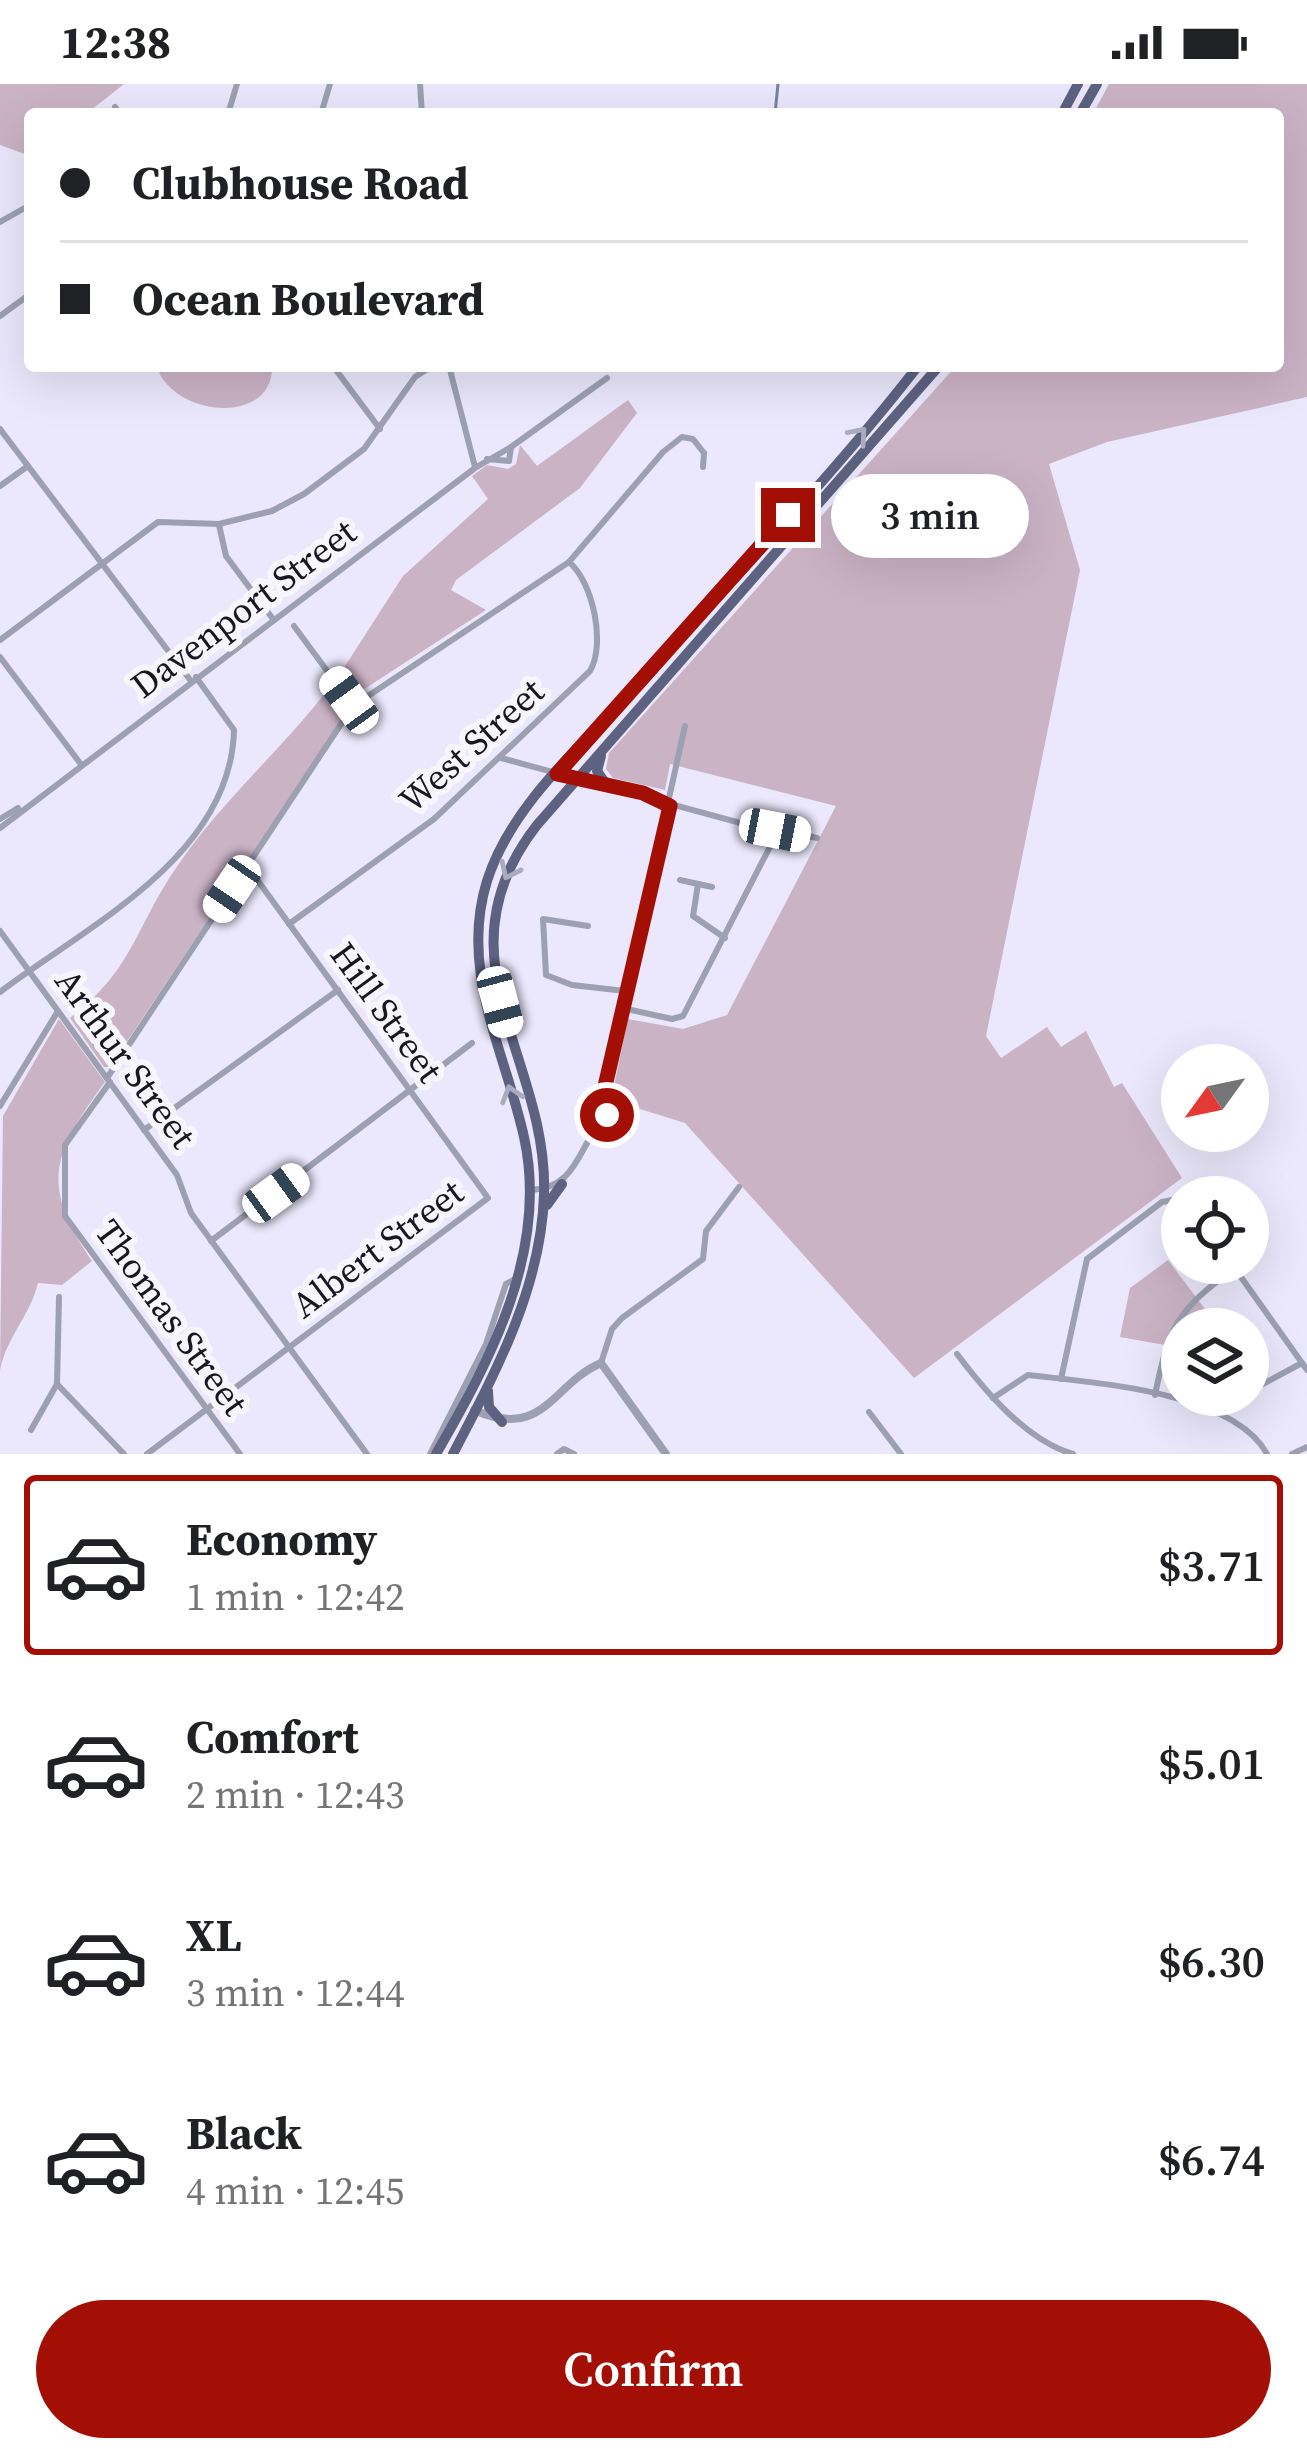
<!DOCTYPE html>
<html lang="en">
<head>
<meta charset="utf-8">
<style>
	:root { --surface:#fff; --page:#f6f6f6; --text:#202124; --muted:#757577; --line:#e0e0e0; --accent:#a40f05 }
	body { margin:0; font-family:"Source Serif 4",serif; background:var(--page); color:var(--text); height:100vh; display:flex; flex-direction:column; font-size:45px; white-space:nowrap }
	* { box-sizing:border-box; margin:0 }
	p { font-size:39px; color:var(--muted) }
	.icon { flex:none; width:66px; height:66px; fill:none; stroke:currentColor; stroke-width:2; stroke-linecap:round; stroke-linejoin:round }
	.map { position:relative; height:1370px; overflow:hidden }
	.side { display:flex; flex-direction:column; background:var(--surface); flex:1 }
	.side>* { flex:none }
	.banner { position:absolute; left:24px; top:24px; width:1260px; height:264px; border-radius:12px; box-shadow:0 12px 48px #0002; display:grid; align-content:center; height:264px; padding:0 36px; background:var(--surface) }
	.needle { width:78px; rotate:237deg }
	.tools { position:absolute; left:1161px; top:960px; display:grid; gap:24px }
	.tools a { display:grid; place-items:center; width:108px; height:108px; border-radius:50%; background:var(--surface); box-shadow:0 12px 48px #0002; font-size:60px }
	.end { position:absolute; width:54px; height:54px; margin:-27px; border:15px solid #a40f05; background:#fff; box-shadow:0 0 0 6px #fff }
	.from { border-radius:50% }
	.bubble { position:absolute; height:84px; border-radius:42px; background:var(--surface); box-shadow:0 12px 48px #0002; font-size:39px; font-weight:600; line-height:84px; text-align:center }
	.car { position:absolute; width:36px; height:72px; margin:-36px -18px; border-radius:15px; box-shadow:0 0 9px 3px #0007; background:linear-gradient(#fff 24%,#345 0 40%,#fff 0 76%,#345 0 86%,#fff 0) }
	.banner b { display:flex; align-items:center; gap:42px; height:114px; font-size:45px }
	.banner b+b { border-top:3px solid var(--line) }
	.banner i { width:30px; height:30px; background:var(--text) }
	ul { padding:21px 0 0; list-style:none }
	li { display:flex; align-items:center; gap:36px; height:180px; margin:0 24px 18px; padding:0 12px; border:6px solid transparent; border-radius:12px }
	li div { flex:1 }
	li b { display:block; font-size:45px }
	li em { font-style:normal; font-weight:600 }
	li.active { border-color:var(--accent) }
	li>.icon { width:108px; height:108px; stroke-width:1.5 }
	.primary-button { display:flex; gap:24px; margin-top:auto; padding:24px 36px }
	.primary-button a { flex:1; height:138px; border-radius:72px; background:var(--accent); color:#fff; font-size:48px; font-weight:600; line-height:138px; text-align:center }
	.status { display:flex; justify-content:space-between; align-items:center; height:84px; padding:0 60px; background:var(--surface); direction:ltr }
	.status svg { height:33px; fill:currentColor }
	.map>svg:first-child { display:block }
</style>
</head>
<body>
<div class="status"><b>12:38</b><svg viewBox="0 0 49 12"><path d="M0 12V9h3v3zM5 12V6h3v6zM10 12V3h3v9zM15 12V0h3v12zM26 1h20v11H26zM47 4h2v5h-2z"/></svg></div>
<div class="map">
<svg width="1307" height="1370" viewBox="0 0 1307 1370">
	<rect width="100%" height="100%" fill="#ebe7fc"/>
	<g fill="#cbb3c6">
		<polygon points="0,0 124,0 86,30 30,30 30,72 0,61"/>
		<polygon points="1109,0 1307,0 1307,313 1107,358 1049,380 1080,486 986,952 1001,974 1047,943 1061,963 1086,947 1114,1003 1122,999 1182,1094 914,1294 685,1039 611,1016 628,935 683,945 727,931 836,722 670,680 665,706 613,694 606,685 609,669 956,282 1278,282 1278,30 1093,30"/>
		<path d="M156,282H272C274,341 175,335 156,282Z"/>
		<polygon points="628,316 637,329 580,404 456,496 451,506 486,526 352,613 338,593 403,492 488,415 472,392 487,381 508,385 516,380 520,361 537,382"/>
		<path d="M333,599L350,623L110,983H104L70,934C133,886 135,844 176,784C221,717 284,664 333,599Z"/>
		<path d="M59,935L105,998C53,1069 39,1100 92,1177L62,1201L38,1199C30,1232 7,1252 0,1286L3,1032Z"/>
		<polygon points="1168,1176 1220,1245 1182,1245 1182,1264 1120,1253 1130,1204"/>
	</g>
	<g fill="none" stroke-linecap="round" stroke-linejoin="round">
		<polyline stroke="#73849f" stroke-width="3" points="775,30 778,0"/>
		<g stroke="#9ca0b1" stroke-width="6">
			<polyline points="420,0 422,30"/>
			<polyline points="115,23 120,30"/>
			<polyline points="228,30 237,0"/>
			<polyline points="321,30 330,0"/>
			<polyline points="0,138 30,121"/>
			<polyline points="0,232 30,210"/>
			<polyline points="333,282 380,345"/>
			<polyline points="449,282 475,383"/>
			<polyline points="0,345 191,597"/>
			<polyline points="487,375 509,377 511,363 607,294"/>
			<polyline points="703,383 704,369"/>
			<polyline points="0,402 28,382"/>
			<polyline points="219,441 226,472 273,535"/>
			<polyline points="294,542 353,622"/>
			<polyline points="0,556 158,438 219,440 272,427 304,410 364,365 415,293 432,282"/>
			<polyline points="0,573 80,679"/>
			<polyline points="501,674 777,749 683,932 672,935 622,924"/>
			<polyline points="0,735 18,724"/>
			<polyline points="0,744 475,384 511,363"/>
			<polyline points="775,745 817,754"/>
			<polyline points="680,796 712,803"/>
			<polyline points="698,800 693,832 725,854"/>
			<path d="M289,840L434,735L590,587C606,560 593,498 569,478"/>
			<polyline points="588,842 543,835 546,891 572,901 625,907"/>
			<polyline points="0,847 177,1091 191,1129 367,1370"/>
			<path d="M0,908C89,841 231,772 234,646L196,593"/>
			<polyline points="107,994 353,622 569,478 663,368 682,353 693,355 704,369"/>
			<polyline points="110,998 65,1061 65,1132 240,1370"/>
			<polyline points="0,1022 58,927"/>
			<polyline points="144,1046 338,906"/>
			<path d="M530,1106C580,1104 577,1060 607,1031L603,1011L685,642"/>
			<polyline points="211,1157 472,959"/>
			<polyline points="1231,1179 1307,1286"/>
			<path d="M957,1270C985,1307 1027,1357 1073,1370"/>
			<polyline points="601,1279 612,1245 622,1234 703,1175 706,1147 739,1103"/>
			<polyline points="1061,1295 1087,1175 1162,1118 1182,1114"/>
			<polyline points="57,1300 59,1213"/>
			<polyline points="1248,1308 1302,1279"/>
			<path d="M1155,1311C1169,1242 1177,1226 1235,1184"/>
			<path d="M993,1314L1028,1291C1094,1299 1233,1307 1267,1370"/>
			<polyline points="1213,1325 1240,1311"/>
			<polyline points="869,1328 901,1370"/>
			<polyline points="31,1346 57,1300 124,1370"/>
			<polyline points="147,1370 488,1114 248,783"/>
			<polyline points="430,1370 486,1260 506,1200 517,1194"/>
			<polyline points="557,1370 564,1365 574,1370"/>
			<polyline points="1292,1370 1307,1363"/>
		</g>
		<g stroke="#9ca0b1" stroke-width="8">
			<polyline points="601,1279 666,1370"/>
			<path d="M474,1326C544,1357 552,1300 601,1279"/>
		</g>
		<g stroke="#5c6280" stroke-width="10">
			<polyline points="1062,30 1078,0"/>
			<polyline points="1080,30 1097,0"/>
			<polyline points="601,672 597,687 606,700"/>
			<polyline points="547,1121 562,1100"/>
			<polyline points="488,1307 489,1323 502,1338"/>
			<path d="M436,1370C491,1275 549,1166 524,1053C505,967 459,887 487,797C511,721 583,660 635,603C730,498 831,394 918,282"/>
			<path d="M453,1370C495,1289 541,1205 544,1111C549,974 433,874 537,741L939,282"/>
		</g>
	</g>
	<defs><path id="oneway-chevron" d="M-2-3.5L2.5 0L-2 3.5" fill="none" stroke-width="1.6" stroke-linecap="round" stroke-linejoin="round" transform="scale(3)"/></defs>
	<g stroke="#aaacbe">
		<use href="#oneway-chevron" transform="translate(859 351) rotate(-49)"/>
		<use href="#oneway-chevron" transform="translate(509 787) rotate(115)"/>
		<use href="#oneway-chevron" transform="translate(511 1010) rotate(-107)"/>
	</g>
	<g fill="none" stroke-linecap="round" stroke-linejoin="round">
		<polyline stroke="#a40f05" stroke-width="15" points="607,1031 603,1011 670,722 643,709 557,690 788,431"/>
	</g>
	<g text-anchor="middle" stroke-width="12" stroke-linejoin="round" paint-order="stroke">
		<g font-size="36" fill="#181622" stroke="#f7f6fd">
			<text transform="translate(243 524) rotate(-37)" y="13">Davenport Street</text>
			<text transform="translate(471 661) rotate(-42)" y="13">West Street</text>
			<text transform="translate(387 928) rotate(54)" y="13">Hill Street</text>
			<text transform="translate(126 974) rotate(54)" y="13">Arthur Street</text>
			<text transform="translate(377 1164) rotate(-37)" y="13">Albert Street</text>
			<text transform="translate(172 1233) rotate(54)" y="13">Thomas Street</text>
		</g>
	</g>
</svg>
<div class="tools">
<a><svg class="needle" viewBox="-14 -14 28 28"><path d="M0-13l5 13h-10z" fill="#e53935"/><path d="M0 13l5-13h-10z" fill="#757577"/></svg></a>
<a><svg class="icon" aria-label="locate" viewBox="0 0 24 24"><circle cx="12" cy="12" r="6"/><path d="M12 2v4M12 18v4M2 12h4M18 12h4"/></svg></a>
<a><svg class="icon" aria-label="layers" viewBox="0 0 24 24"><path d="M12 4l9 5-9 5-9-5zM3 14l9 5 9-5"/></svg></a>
</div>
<i class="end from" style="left:607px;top:1031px"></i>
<i class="end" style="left:788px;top:431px"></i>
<div class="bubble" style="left:831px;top:390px;width:198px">3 min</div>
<i class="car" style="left:349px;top:616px;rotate:324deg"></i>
<i class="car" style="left:775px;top:746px;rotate:101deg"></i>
<i class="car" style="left:232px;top:805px;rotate:214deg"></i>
<i class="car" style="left:500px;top:918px;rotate:165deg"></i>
<i class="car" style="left:276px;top:1109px;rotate:54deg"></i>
<div class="banner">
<b><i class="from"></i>Clubhouse Road</b>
<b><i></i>Ocean Boulevard</b>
</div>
</div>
<section class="side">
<ul>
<li class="active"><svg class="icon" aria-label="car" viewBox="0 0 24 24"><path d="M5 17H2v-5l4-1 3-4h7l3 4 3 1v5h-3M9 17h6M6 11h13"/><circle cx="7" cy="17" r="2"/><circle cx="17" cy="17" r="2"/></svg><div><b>Economy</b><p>1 min · 12:42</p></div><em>$3.71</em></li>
<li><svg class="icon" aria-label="car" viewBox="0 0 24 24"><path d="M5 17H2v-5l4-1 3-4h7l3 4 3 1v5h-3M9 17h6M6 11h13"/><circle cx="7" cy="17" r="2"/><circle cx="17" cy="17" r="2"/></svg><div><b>Comfort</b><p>2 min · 12:43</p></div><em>$5.01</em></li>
<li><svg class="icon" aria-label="car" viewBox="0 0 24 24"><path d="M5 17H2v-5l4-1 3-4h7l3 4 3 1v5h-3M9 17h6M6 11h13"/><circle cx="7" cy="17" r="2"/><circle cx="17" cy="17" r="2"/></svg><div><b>XL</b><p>3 min · 12:44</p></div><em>$6.30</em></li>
<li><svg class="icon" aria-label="car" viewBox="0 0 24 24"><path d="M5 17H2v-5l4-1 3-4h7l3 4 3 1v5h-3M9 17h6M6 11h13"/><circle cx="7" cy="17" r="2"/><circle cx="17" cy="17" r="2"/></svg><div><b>Black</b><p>4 min · 12:45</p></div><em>$6.74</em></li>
</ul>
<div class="primary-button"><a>Confirm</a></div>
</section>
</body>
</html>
